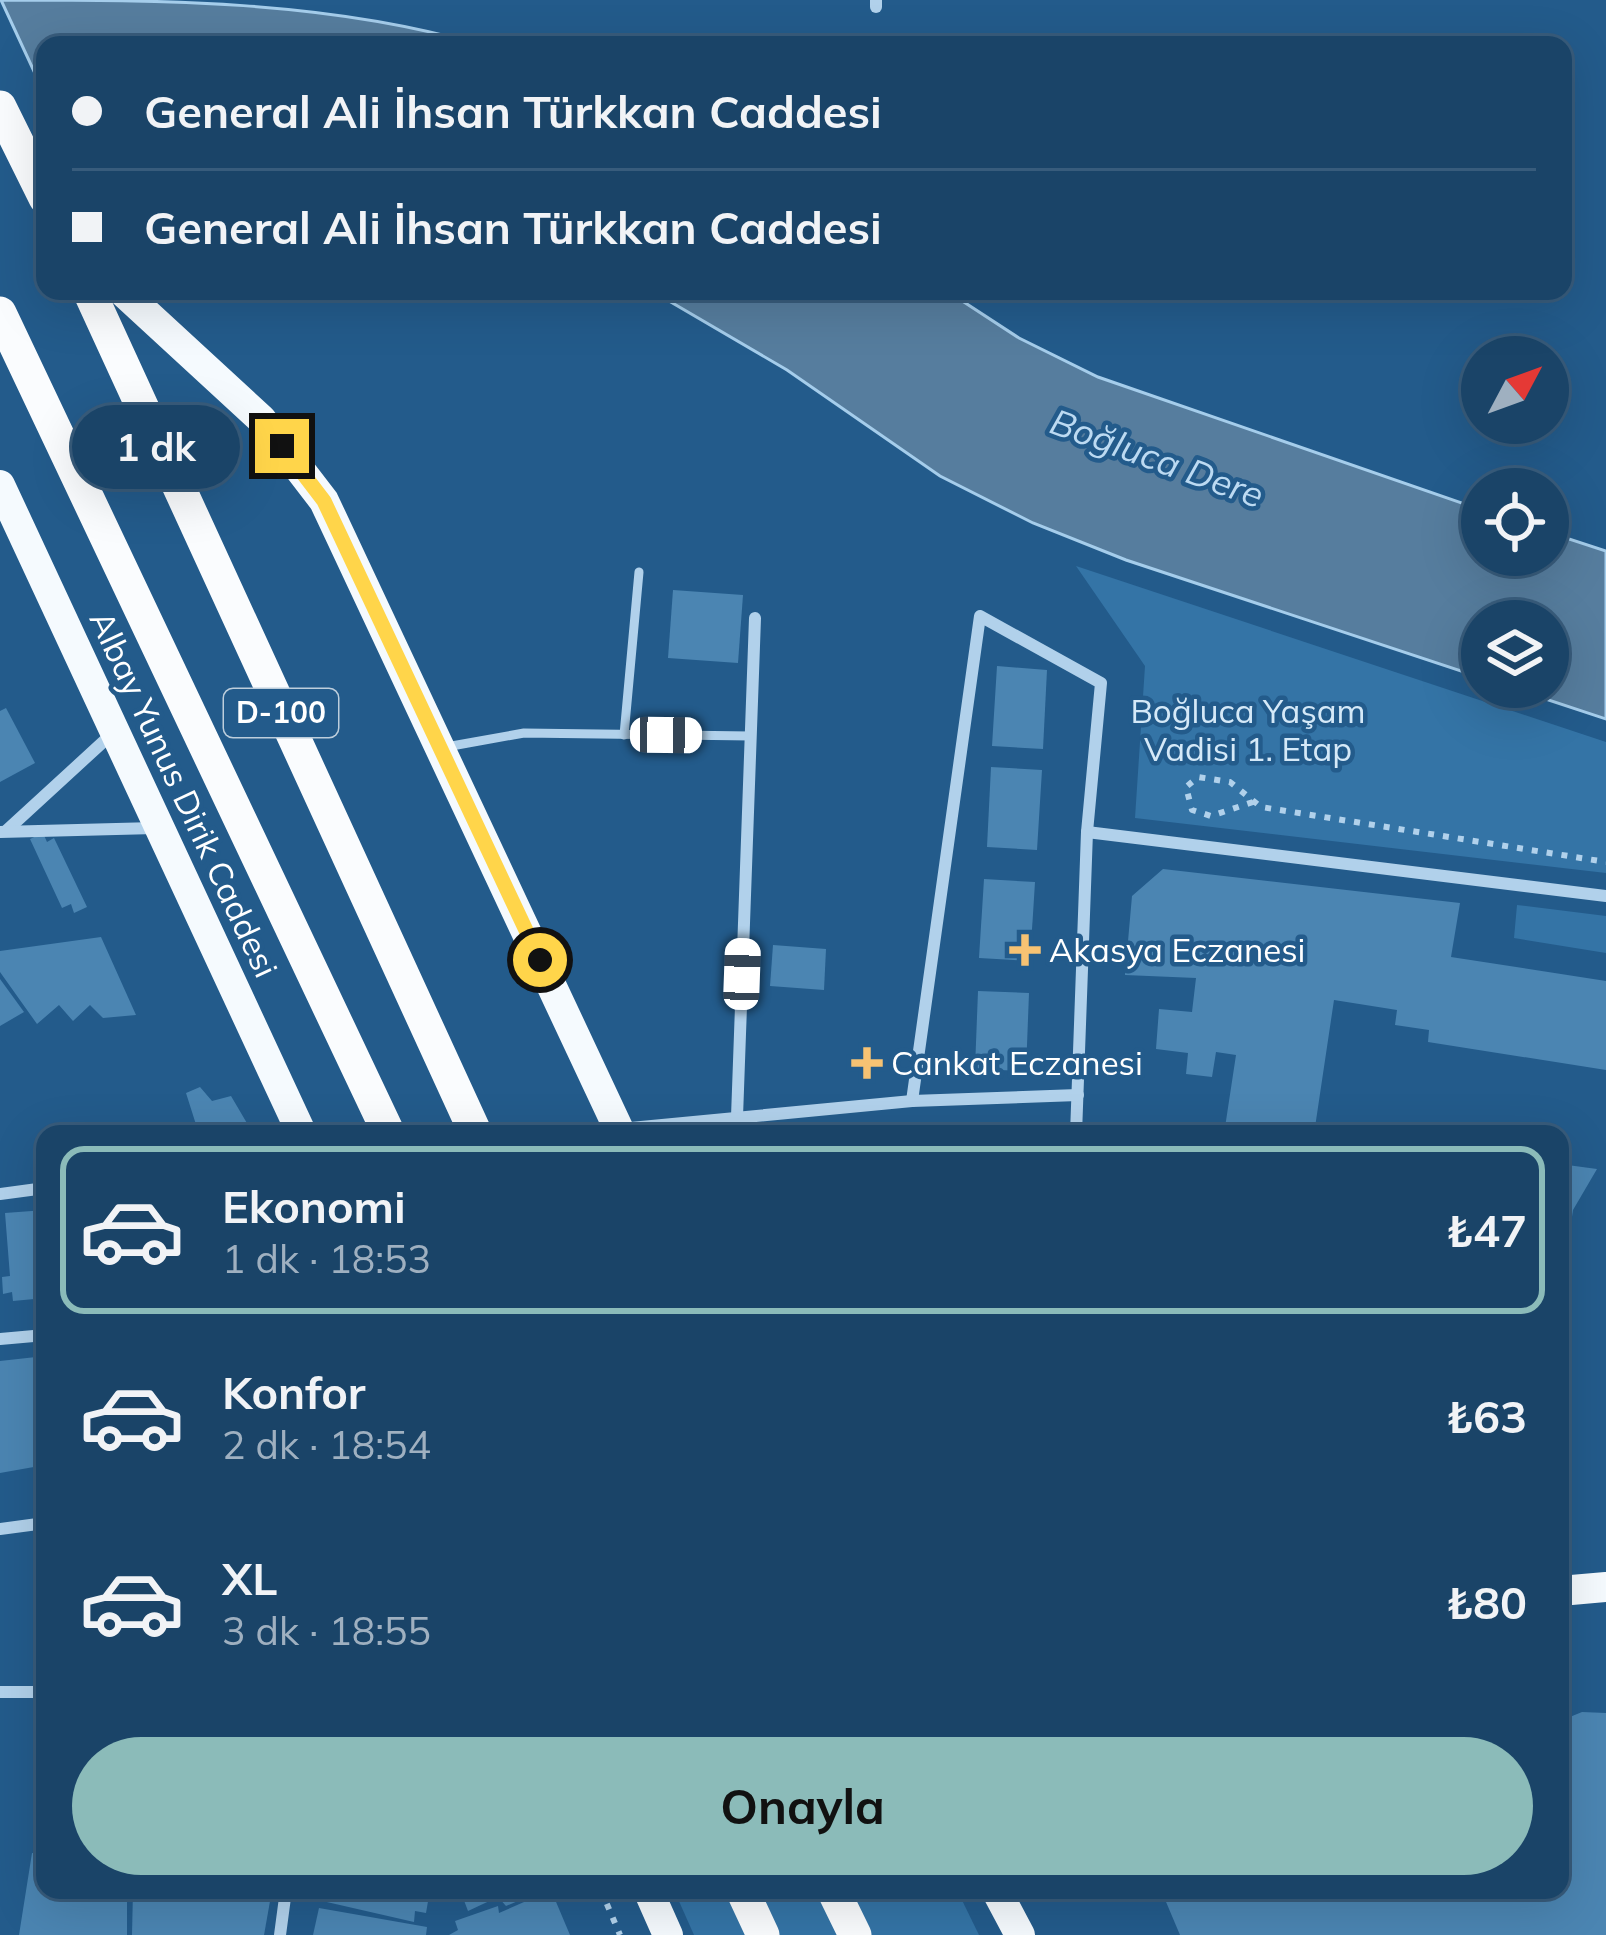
<!DOCTYPE html>
<html lang="tr">
<head>
<meta charset="utf-8">
<style>
	:root { --surface:#1a4468; --page:#234b6e; --text:#f1f3f6; --muted:#9fb0c0; --line:#385c7c; --accent:#8bbbb9 }
	body { margin:0; font-family:Mulish,sans-serif; background:var(--page); color:var(--text); height:100vh; display:flex; flex-direction:column; font-size:45px; white-space:nowrap }
	* { box-sizing:border-box; margin:0 }
	p { font-size:39px; color:var(--muted) }
	.icon { flex:none; width:66px; height:66px; fill:none; stroke:currentColor; stroke-width:2; stroke-linecap:round; stroke-linejoin:round }
	.map { position:relative; flex:1; overflow:hidden }
	.sheet { position:absolute; left:36px; top:1125px; width:1533px; height:774px; display:flex; flex-direction:column; background:var(--surface); border-radius:24px; box-shadow:0 12px 48px #0002,0 0 0 3px var(--line) }
	.sheet>* { flex:none }
	.guide { position:absolute; left:36px; top:36px; width:1536px; height:264px; border-radius:24px; box-shadow:0 12px 48px #0002,0 0 0 3px var(--line); display:grid; align-content:center; height:264px; padding:0 36px; background:var(--surface) }
	.needle { width:78px; rotate:49deg }
	.fabs { position:absolute; left:1461px; top:336px; display:grid; gap:24px }
	.fabs a { display:grid; place-items:center; width:108px; height:108px; border-radius:50%; background:var(--surface); box-shadow:0 12px 48px #0002,0 0 0 3px var(--line); font-size:60px }
	.end { position:absolute; width:54px; height:54px; margin:-27px; border:15px solid #ffd54a; background:#111; box-shadow:0 0 0 6px #111 }
	.from { border-radius:50% }
	.bubble { position:absolute; height:84px; border-radius:42px; background:var(--surface); box-shadow:0 12px 48px #0002,0 0 0 3px var(--line); font-size:39px; font-weight:700; line-height:84px; text-align:center }
	.car { position:absolute; width:36px; height:72px; margin:-36px -18px; border-radius:15px; box-shadow:0 0 9px 3px #0007; background:linear-gradient(#fff 24%,#345 0 40%,#fff 0 76%,#345 0 86%,#fff 0) }
	.guide b { display:flex; align-items:center; gap:42px; height:114px; font-size:45px }
	.guide b+b { border-top:3px solid var(--line) }
	.guide i { width:30px; height:30px; background:var(--text) }
	ul { padding:21px 0 0; list-style:none }
	li { display:flex; align-items:center; gap:36px; height:168px; margin:0 24px 18px; padding:0 12px; border:6px solid transparent; border-radius:24px }
	li div { flex:1 }
	li b { display:block; font-size:45px }
	li em { font-style:normal; font-weight:700 }
	li.current { border-color:var(--accent) }
	li>.icon { width:108px; height:108px; stroke-width:1.5 }
	.cta { display:flex; gap:24px; margin-top:auto; padding:24px 36px }
	.cta a { flex:1; height:138px; border-radius:72px; background:var(--accent); color:#111; font-size:48px; font-weight:700; line-height:138px; text-align:center }
	.map>svg:first-child { display:block }
</style>
</head>
<body>
<div class="map">
<svg width="1606" height="1935" viewBox="0 0 1606 1935">
	<rect width="100%" height="100%" fill="#235b8b"/>
	<g fill="#3474a6">
		<polygon points="1076,566 1606,742 1606,873 1135,818 1145,666"/>
		<polygon points="1517,905 1606,916 1606,953 1514,938"/>
		<polygon points="674,1890 957,1890 979,1935 694,1935"/>
	</g>
	<g fill="#567d9e" stroke="#a5cdeb" stroke-width="3">
		<path d="M1,0C162,0 326,0 481,45H45V95Z"/>
		<polygon points="652,291 947,291 1019,338 1098,377 1482,510 1482,555 1548,555 1548,532 1606,551 1606,719 1509,687 1548,687 1548,621 1482,621 1482,678 1126,560 1033,523 940,476 787,370"/>
	</g>
	<g fill="#4b85b2">
		<polygon points="673,590 743,595 738,663 668,658"/>
		<polygon points="997,666 1047,670 1043,749 992,746"/>
		<polygon points="6,708 35,763 0,782 0,711"/>
		<polygon points="991,767 1042,770 1037,850 987,847"/>
		<polygon points="43,833 47,842 54,838 87,907 74,913 71,904 62,908 30,839"/>
		<polygon points="1163,869 1460,903 1451,957 1606,981 1606,1070 1428,1042 1429,1030 1395,1025 1397,1010 1334,1000 1314,1134 1224,1134 1236,1055 1216,1052 1212,1077 1186,1074 1188,1053 1156,1049 1159,1009 1192,1012 1196,978 1125,975 1132,896"/>
		<polygon points="984,879 1035,882 1030,961 979,958"/>
		<polygon points="101,937 136,1015 103,1018 90,1005 73,1021 59,1005 37,1024 0,972 0,951"/>
		<polygon points="773,945 826,949 824,990 770,986"/>
		<polygon points="0,979 24,1012 0,1026"/>
		<polygon points="978,991 1029,993 1026,1071 975,1069"/>
		<polygon points="200,1087 212,1101 231,1096 251,1130 199,1134 186,1093"/>
		<polygon points="1560,1164 1597,1169 1573,1210 1564,1270 1560,1269"/>
		<polygon points="45,1210 45,1298 13,1301 12,1292 3,1294 2,1277 10,1276 5,1213"/>
		<polygon points="45,1356 45,1465 0,1473 0,1361"/>
		<polygon points="1582,1712 1606,1713 1606,1935 1180,1935 1161,1890 1560,1890 1560,1721"/>
		<polygon points="32,1853 45,1854 45,1890 127,1890 127,1935 19,1935"/>
		<polygon points="133,1890 272,1890 264,1935 132,1935"/>
		<polygon points="320,1890 430,1890 426,1913 415,1911 414,1922 318,1900"/>
		<polygon points="460,1890 511,1890 518,1901 506,1906 498,1897 468,1911"/>
		<polygon points="533,1890 551,1890 570,1935 449,1935 458,1930 455,1921 498,1906 499,1913 524,1902 521,1895"/>
		<polygon points="319,1908 427,1927 426,1935 313,1935"/>
	</g>
	<g fill="none" stroke-linecap="round" stroke-linejoin="round">
		<g stroke="#b1d1eb" stroke-width="6" stroke-dasharray="6 9" stroke-linecap="butt">
			<polyline points="1253,802 1211,816 1192,810 1186,787 1198,777 1230,782 1261,807 1606,862"/>
			<polyline points="601,1890 620,1935"/>
		</g>
		<g stroke="#b1d1eb" stroke-width="9">
			<polyline points="624,735 639,572"/>
			<polyline points="446,747 524,733 751,736"/>
		</g>
		<g stroke="#b1d1eb" stroke-width="12">
			<polyline points="876,7 876,0"/>
			<polyline points="6,831 115,731"/>
			<polyline points="0,832 155,828"/>
			<polyline points="1087,832 1606,896"/>
			<polyline points="912,1101 980,616 1101,683 1087,832 1076,1134"/>
			<polyline points="737,1117 755,618"/>
			<polyline points="620,1129 912,1101 1078,1095"/>
			<polyline points="0,1194 45,1188"/>
			<polyline points="0,1339 45,1335"/>
			<polyline points="0,1529 45,1523"/>
			<polyline points="0,1692 45,1692"/>
			<polyline points="280,1935 286,1890"/>
		</g>
		<g stroke="#f5fafe" stroke-width="30">
			<polyline points="122,291 261,419 324,501 621,1134"/>
			<polyline points="0,485 302,1134"/>
			<polyline points="1560,1591 1606,1587"/>
			<polyline points="648,1890 668,1935"/>
			<polyline points="996,1890 1020,1935"/>
		</g>
		<g stroke="#fafcfe" stroke-width="33">
			<polyline points="0,107 45,198"/>
			<polyline points="89,291 476,1134"/>
			<polyline points="0,313 389,1134"/>
			<polyline points="742,1890 763,1935"/>
			<polyline points="833,1890 855,1935"/>
		</g>
	</g>
	<g fill="none" stroke-linecap="round" stroke-linejoin="round">
		<polyline stroke="#ffd54a" stroke-width="15" points="282,446 324,501 540,960"/>
	</g>
	<g fill="#f6c273" stroke="#235b8b" stroke-width="4.5">
		<path d="M1019 932h12v12h12v12h-12v12h-12v-12h-12v-12h12z"/>
		<path d="M861 1045h12v12h12v12h-12v12h-12v-12h-12v-12h12z"/>
	</g>
	<g text-anchor="middle" stroke-width="9" stroke-linejoin="round" paint-order="stroke">
		<rect fill="#235b8b" stroke="#bdcedc" stroke-width="3" x="224" y="689" width="114" height="48" rx="9"/>
		<g font-size="30" font-weight="bold" fill="#fff">
			<text x="281" y="723">D-100</text>
		</g>
		<g font-size="33" fill="#d5e9f8" stroke="#235b8b">
			<text x="1248" y="723">Boğluca Yaşam<tspan x="1248" dy="38">Vadisi 1. Etap</tspan></text>
		</g>
		<g font-size="33" fill="#fff" stroke="#235b8b">
			<text transform="translate(184 794) rotate(65)" y="12">Albay Yunus Dirik Caddesi</text>
		</g>
		<g font-size="33" fill="#fff" stroke="#235b8b" text-anchor="start">
			<text x="1049" y="962">Akasya Eczanesi</text>
			<text x="891" y="1075">Cankat Eczanesi</text>
		</g>
		<g font-size="36" font-style="italic" fill="#bcdaf2" stroke="#235b8b">
			<text transform="translate(1157 458) rotate(20)" y="13">Boğluca Dere</text>
		</g>
	</g>
</svg>
<div class="fabs">
<a><svg class="needle" viewBox="-14 -14 28 28"><path d="M0-13l5 13h-10z" fill="#e53935"/><path d="M0 13l5-13h-10z" fill="#9fb0c0"/></svg></a>
<a><svg class="icon" aria-label="locate" viewBox="0 0 24 24"><circle cx="12" cy="12" r="6"/><path d="M12 2v4M12 18v4M2 12h4M18 12h4"/></svg></a>
<a><svg class="icon" aria-label="layers" viewBox="0 0 24 24"><path d="M12 4l9 5-9 5-9-5zM3 14l9 5 9-5"/></svg></a>
</div>
<i class="end from" style="left:540px;top:960px"></i>
<i class="end" style="left:282px;top:446px"></i>
<div class="bubble" style="left:72px;top:405px;width:168px">1 dk</div>
<i class="car" style="left:666px;top:735px;rotate:91deg"></i>
<i class="car" style="left:742px;top:974px;rotate:2deg"></i>
<div class="guide">
<b><i class="from"></i>General Ali İhsan Türkkan Caddesi</b>
<b><i></i>General Ali İhsan Türkkan Caddesi</b>
</div>
<section class="sheet">
<ul>
<li class="current"><svg class="icon" aria-label="car" viewBox="0 0 24 24"><path d="M5 17H2v-5l4-1 3-4h7l3 4 3 1v5h-3M9 17h6M6 11h13"/><circle cx="7" cy="17" r="2"/><circle cx="17" cy="17" r="2"/></svg><div><b>Ekonomi</b><p>1 dk · 18:53</p></div><em>₺47</em></li>
<li><svg class="icon" aria-label="car" viewBox="0 0 24 24"><path d="M5 17H2v-5l4-1 3-4h7l3 4 3 1v5h-3M9 17h6M6 11h13"/><circle cx="7" cy="17" r="2"/><circle cx="17" cy="17" r="2"/></svg><div><b>Konfor</b><p>2 dk · 18:54</p></div><em>₺63</em></li>
<li><svg class="icon" aria-label="car" viewBox="0 0 24 24"><path d="M5 17H2v-5l4-1 3-4h7l3 4 3 1v5h-3M9 17h6M6 11h13"/><circle cx="7" cy="17" r="2"/><circle cx="17" cy="17" r="2"/></svg><div><b>XL</b><p>3 dk · 18:55</p></div><em>₺80</em></li>
</ul>
<div class="cta"><a>Onayla</a></div>
</section>
</div>
</body>
</html>
